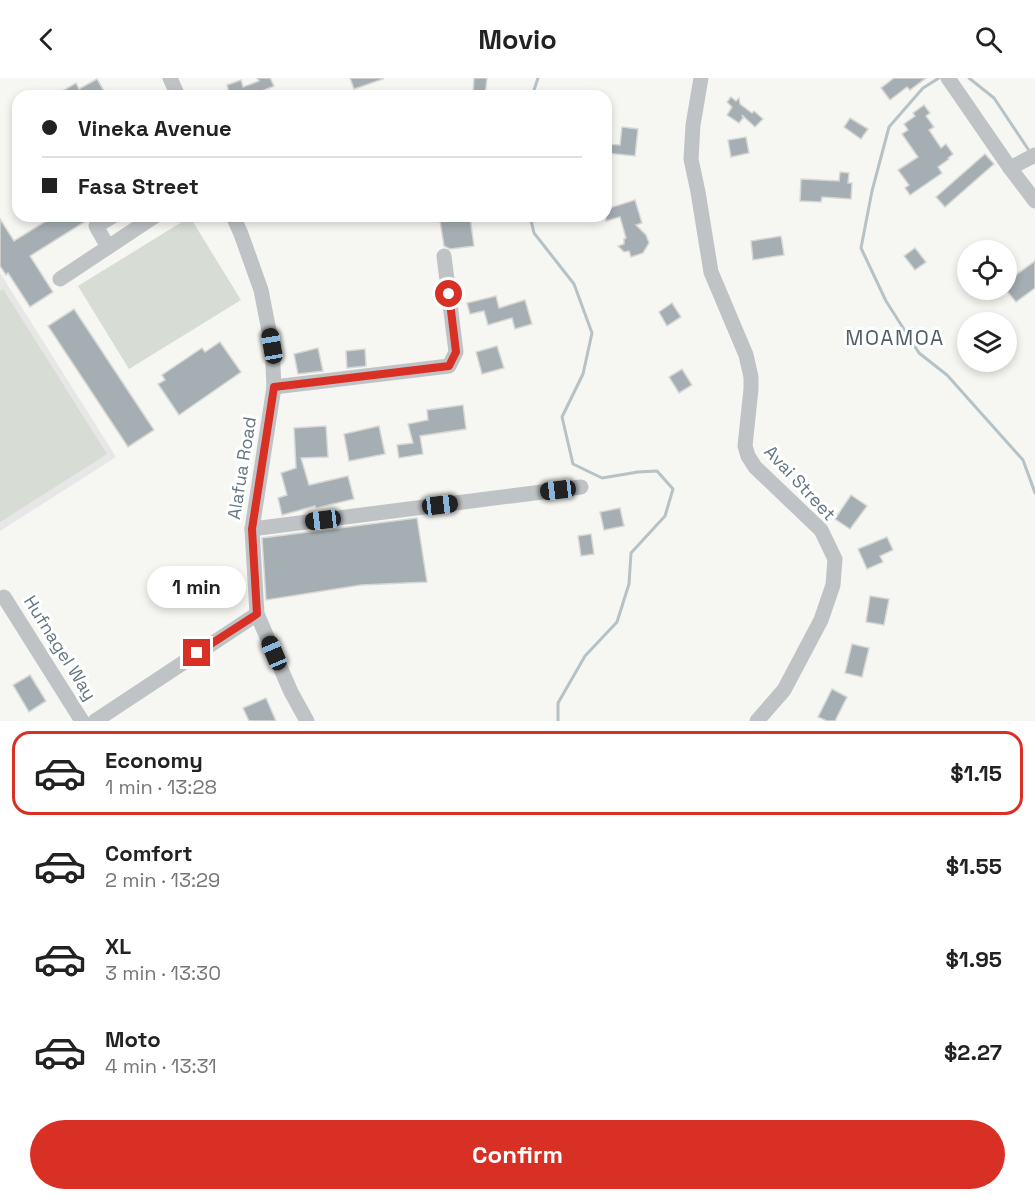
<!DOCTYPE html>
<html lang="en">
<head>
<meta charset="utf-8">
<style>
	:root { --surface:#fff; --page:#f6f6f6; --text:#222; --muted:#767676; --line:#e0e0e0; --accent:#d93025 }
	body { margin:0; font-family:"Space Grotesk",sans-serif; background:var(--page); color:var(--text); height:100vh; display:flex; flex-direction:column; font-size:22px; white-space:nowrap }
	* { box-sizing:border-box; margin:0 }
	p { font-size:20px; color:var(--muted) }
	.icon { flex:none; width:33px; height:33px; fill:none; stroke:currentColor; stroke-width:2; stroke-linecap:round; stroke-linejoin:round }
	.map { position:relative; height:643px; overflow:hidden }
	.sheet { display:flex; flex-direction:column; background:var(--surface); flex:1 }
	.sheet>* { flex:none }
	.top-card { position:absolute; left:12px; top:12px; width:600px; height:132px; border-radius:18px; box-shadow:0 3px 9px #0003; display:grid; align-content:center; height:132px; padding:0 30px; background:var(--surface) }
	.fabs { position:absolute; left:957px; top:162px; display:grid; gap:12px }
	.fabs a { display:grid; place-items:center; width:60px; height:60px; border-radius:50%; background:var(--surface); box-shadow:0 3px 9px #0003; font-size:30px }
	.end { position:absolute; width:27px; height:27px; margin:-14px; border:8px solid #d93025; background:#fff; box-shadow:0 0 0 3px #fff }
	.from { border-radius:50% }
	.bubble { position:absolute; height:42px; border-radius:21px; background:var(--surface); box-shadow:0 3px 9px #0003; font-size:20px; font-weight:700; line-height:42px; text-align:center }
	.car { position:absolute; width:18px; height:36px; margin:-18px -9px; border-radius:8px; box-shadow:0 0 4px 2px #0007; background:linear-gradient(#222 24%,#8ab4d8 0 40%,#222 0 76%,#8ab4d8 0 86%,#222 0) }
	.top-card b { display:flex; align-items:center; gap:21px; height:57px; font-size:22px }
	.top-card b+b { border-top:2px solid var(--line) }
	.top-card i { width:15px; height:15px; background:var(--text) }
	ul { padding:10px 0 0; list-style:none }
	li { display:flex; align-items:center; gap:18px; height:84px; margin:0 12px 9px; padding:0 18px; border:3px solid transparent; border-radius:18px }
	li div { flex:1 }
	li b { display:block; font-size:22px }
	li em { font-style:normal; font-weight:700 }
	li.current { border-color:var(--accent) }
	li>.icon { width:54px; height:54px; stroke-width:1.5 }
	.primary-button { display:flex; gap:12px; margin-top:auto; padding:12px 30px }
	.primary-button a { flex:1; height:69px; border-radius:36px; background:var(--accent); color:#fff; font-size:24px; font-weight:700; line-height:69px; text-align:center }
	header { display:flex; justify-content:space-between; align-items:center; height:78px; padding:0 30px; background:var(--surface); font-size:27px; font-weight:700 }
	.map>svg:first-child { display:block }
</style>
</head>
<body>
<header><svg class="icon" aria-label="back" viewBox="0 0 24 24"><path d="M15 5l-7 7 7 7"/></svg>Movio<svg class="icon" aria-label="search" viewBox="0 0 24 24"><circle cx="10" cy="10" r="6"/><path d="M15 15l6 6"/></svg></header>
<div class="map">
<svg width="1035" height="643" viewBox="0 0 1035 643">
	<rect width="100%" height="100%" fill="#f6f6f2"/>
	<polygon fill="#e6e7e6" points="0,195 116,379 0,453"/>
	<g fill="#d7dcd4">
		<polygon points="190,139 241,222 129,291 78,208"/>
		<polygon points="3,211 107,376 0,444 0,213"/>
	</g>
	<g fill="none" stroke-linecap="round" stroke-linejoin="round">
		<g stroke="#b6c2c6" stroke-width="3">
			<polyline points="939,0 923,10 889,49 872,113 861,170 886,223 919,275 947,297 1023,382 1035,415"/>
			<polyline points="969,0 994,20 1028,71"/>
			<polyline points="532,18 538,0"/>
			<polyline points="530,138 534,155 574,206 592,255 583,296 562,339 573,386 602,400 638,394 657,393 673,411 665,438 631,475 629,506 617,544 585,578 558,625 558,643"/>
		</g>
	</g>
	<g fill="#a5aeb3" stroke="#d7d7d5" stroke-width="1.5">
		<polygon points="257,0 270,0 274,8 250,18 230,18 227,7 241,2 243,9 259,3"/>
		<polygon points="350,0 382,0 383,1 354,11"/>
		<polygon points="474,0 487,0 485,18 473,18"/>
		<polygon points="894,0 926,0 910,12 907,9 890,22 881,10"/>
		<polygon points="97,1 107,18 54,18 76,5 79,11"/>
		<polygon points="731,19 736,23 739,20 740,26 752,35 754,33 763,41 755,49 742,37 743,40 739,45 727,37 732,29 727,24"/>
		<polygon points="924,27 930,35 926,38 934,49 929,52 941,70 946,66 953,76 948,80 949,81 938,89 942,95 910,117 905,110 909,107 898,92 918,79 902,56 908,52 904,46 915,38 913,35"/>
		<polygon points="850,40 868,51 861,61 844,49"/>
		<polygon points="622,49 638,51 635,78 606,75 606,66 620,67"/>
		<polygon points="746,59 749,75 731,79 728,62"/>
		<polygon points="985,76 994,86 945,129 936,119"/>
		<polygon points="840,94 849,95 848,105 852,105 851,121 822,119 821,124 800,123 801,101 839,103"/>
		<polygon points="635,122 642,145 636,147 646,157 649,165 643,175 631,179 629,173 624,174 618,168 624,166 624,161 626,160 620,139 606,143 606,131"/>
		<polygon points="54,138 94,138 30,178 53,214 30,229 8,195 6,197 0,188 0,141 14,163"/>
		<polygon points="470,139 474,168 450,171 444,168 440,143"/>
		<polygon points="781,158 784,177 753,182 751,163"/>
		<polygon points="915,170 926,184 915,192 904,178"/>
		<polygon points="1035,183 1035,210 1016,224 1006,212 1006,204"/>
		<polygon points="496,218 499,230 525,222 532,246 515,251 512,240 488,247 484,233 470,236 467,225"/>
		<polygon points="672,225 681,239 667,248 659,234"/>
		<polygon points="74,231 154,352 128,369 48,248"/>
		<polygon points="220,264 241,294 179,337 158,306 165,302 162,297 202,270 205,274"/>
		<polygon points="497,268 504,290 482,296 476,274"/>
		<polygon points="318,270 323,293 298,296 294,276"/>
		<polygon points="365,271 366,288 347,290 346,273"/>
		<polygon points="682,291 692,307 679,315 669,299"/>
		<polygon points="463,327 466,351 420,358 423,376 399,380 397,367 413,365 408,346 428,342 427,332"/>
		<polygon points="326,348 328,379 301,380 309,407 348,398 354,421 316,430 315,428 282,437 278,420 287,417 281,395 296,390 294,350"/>
		<polygon points="379,348 385,376 349,383 344,356"/>
		<polygon points="851,417 867,428 850,451 835,441"/>
		<polygon points="620,430 624,448 604,452 600,434"/>
		<polygon points="417,440 427,504 361,507 266,522 262,460"/>
		<polygon points="591,456 594,476 581,478 578,458"/>
		<polygon points="887,459 893,472 880,478 883,484 867,491 858,471"/>
		<polygon points="870,518 889,521 884,547 866,544"/>
		<polygon points="852,566 869,570 862,599 845,595"/>
		<polygon points="30,597 46,623 29,634 13,607"/>
		<polygon points="832,611 847,619 835,643 827,643 818,639"/>
		<polygon points="266,620 276,643 249,643 243,630"/>
	</g>
	<g fill="none" stroke-linecap="round" stroke-linejoin="round">
		<g stroke="#bfc3c6" stroke-width="15">
			<polyline points="170,0 178,18"/>
			<polyline points="701,0 693,47 691,81 698,114 711,194 746,277 751,299 751,311 745,368 748,378 755,389 821,452 835,481 833,507 821,542 784,612 757,643"/>
			<polyline points="948,0 1010,90 1035,123"/>
			<polyline points="1010,90 1035,77"/>
			<polyline points="233,138 241,156 261,212 272,268 274,309 252,451 257,536 291,614 307,643"/>
			<polyline points="108,169 96,148 113,138"/>
			<polyline points="60,201 155,138"/>
			<polyline points="274,309 449,288 456,274 444,178"/>
			<polyline points="252,451 581,409"/>
			<polyline points="4,519 82,643"/>
			<polyline points="95,643 257,536"/>
		</g>
	</g>
	<g fill="none" stroke-linecap="round" stroke-linejoin="round">
		<polyline stroke="#d93025" stroke-width="8" points="197,575 257,536 252,451 274,309 449,288 456,274 449,216"/>
	</g>
	<g text-anchor="middle" stroke-width="6" stroke-linejoin="round" paint-order="stroke">
		<g font-size="18" fill="#667782" stroke="#fff">
			<text transform="translate(242 390) rotate(-81)" y="6">Alafua Road</text>
			<text transform="translate(800 405) rotate(47)" y="6">Avai Street</text>
			<text transform="translate(60 570) rotate(58)" y="6">Hufnagel Way</text>
		</g>
		<g font-size="21" letter-spacing="1.5" fill="#535f68" stroke="#fff">
			<text x="895" y="267">MOAMOA</text>
		</g>
	</g>
</svg>
<div class="fabs">
<a><svg class="icon" aria-label="locate" viewBox="0 0 24 24"><circle cx="12" cy="12" r="6"/><path d="M12 2v4M12 18v4M2 12h4M18 12h4"/></svg></a>
<a><svg class="icon" aria-label="layers" viewBox="0 0 24 24"><path d="M12 4l9 5-9 5-9-5zM3 14l9 5 9-5"/></svg></a>
</div>
<i class="end from" style="left:449px;top:216px"></i>
<i class="end" style="left:197px;top:575px"></i>
<div class="bubble" style="left:147px;top:488px;width:99px">1 min</div>
<i class="car" style="left:272px;top:268px;rotate:350deg"></i>
<i class="car" style="left:558px;top:412px;rotate:263deg"></i>
<i class="car" style="left:440px;top:427px;rotate:83deg"></i>
<i class="car" style="left:323px;top:442px;rotate:263deg"></i>
<i class="car" style="left:274px;top:575px;rotate:337deg"></i>
<div class="top-card">
<b><i class="from"></i>Vineka Avenue</b>
<b><i></i>Fasa Street</b>
</div>
</div>
<section class="sheet">
<ul>
<li class="current"><svg class="icon" aria-label="car" viewBox="0 0 24 24"><path d="M5 17H2v-5l4-1 3-4h7l3 4 3 1v5h-3M9 17h6M6 11h13"/><circle cx="7" cy="17" r="2"/><circle cx="17" cy="17" r="2"/></svg><div><b>Economy</b><p>1 min · 13:28</p></div><em>$1.15</em></li>
<li><svg class="icon" aria-label="car" viewBox="0 0 24 24"><path d="M5 17H2v-5l4-1 3-4h7l3 4 3 1v5h-3M9 17h6M6 11h13"/><circle cx="7" cy="17" r="2"/><circle cx="17" cy="17" r="2"/></svg><div><b>Comfort</b><p>2 min · 13:29</p></div><em>$1.55</em></li>
<li><svg class="icon" aria-label="car" viewBox="0 0 24 24"><path d="M5 17H2v-5l4-1 3-4h7l3 4 3 1v5h-3M9 17h6M6 11h13"/><circle cx="7" cy="17" r="2"/><circle cx="17" cy="17" r="2"/></svg><div><b>XL</b><p>3 min · 13:30</p></div><em>$1.95</em></li>
<li><svg class="icon" aria-label="car" viewBox="0 0 24 24"><path d="M5 17H2v-5l4-1 3-4h7l3 4 3 1v5h-3M9 17h6M6 11h13"/><circle cx="7" cy="17" r="2"/><circle cx="17" cy="17" r="2"/></svg><div><b>Moto</b><p>4 min · 13:31</p></div><em>$2.27</em></li>
</ul>
<div class="primary-button"><a>Confirm</a></div>
</section>
</body>
</html>
